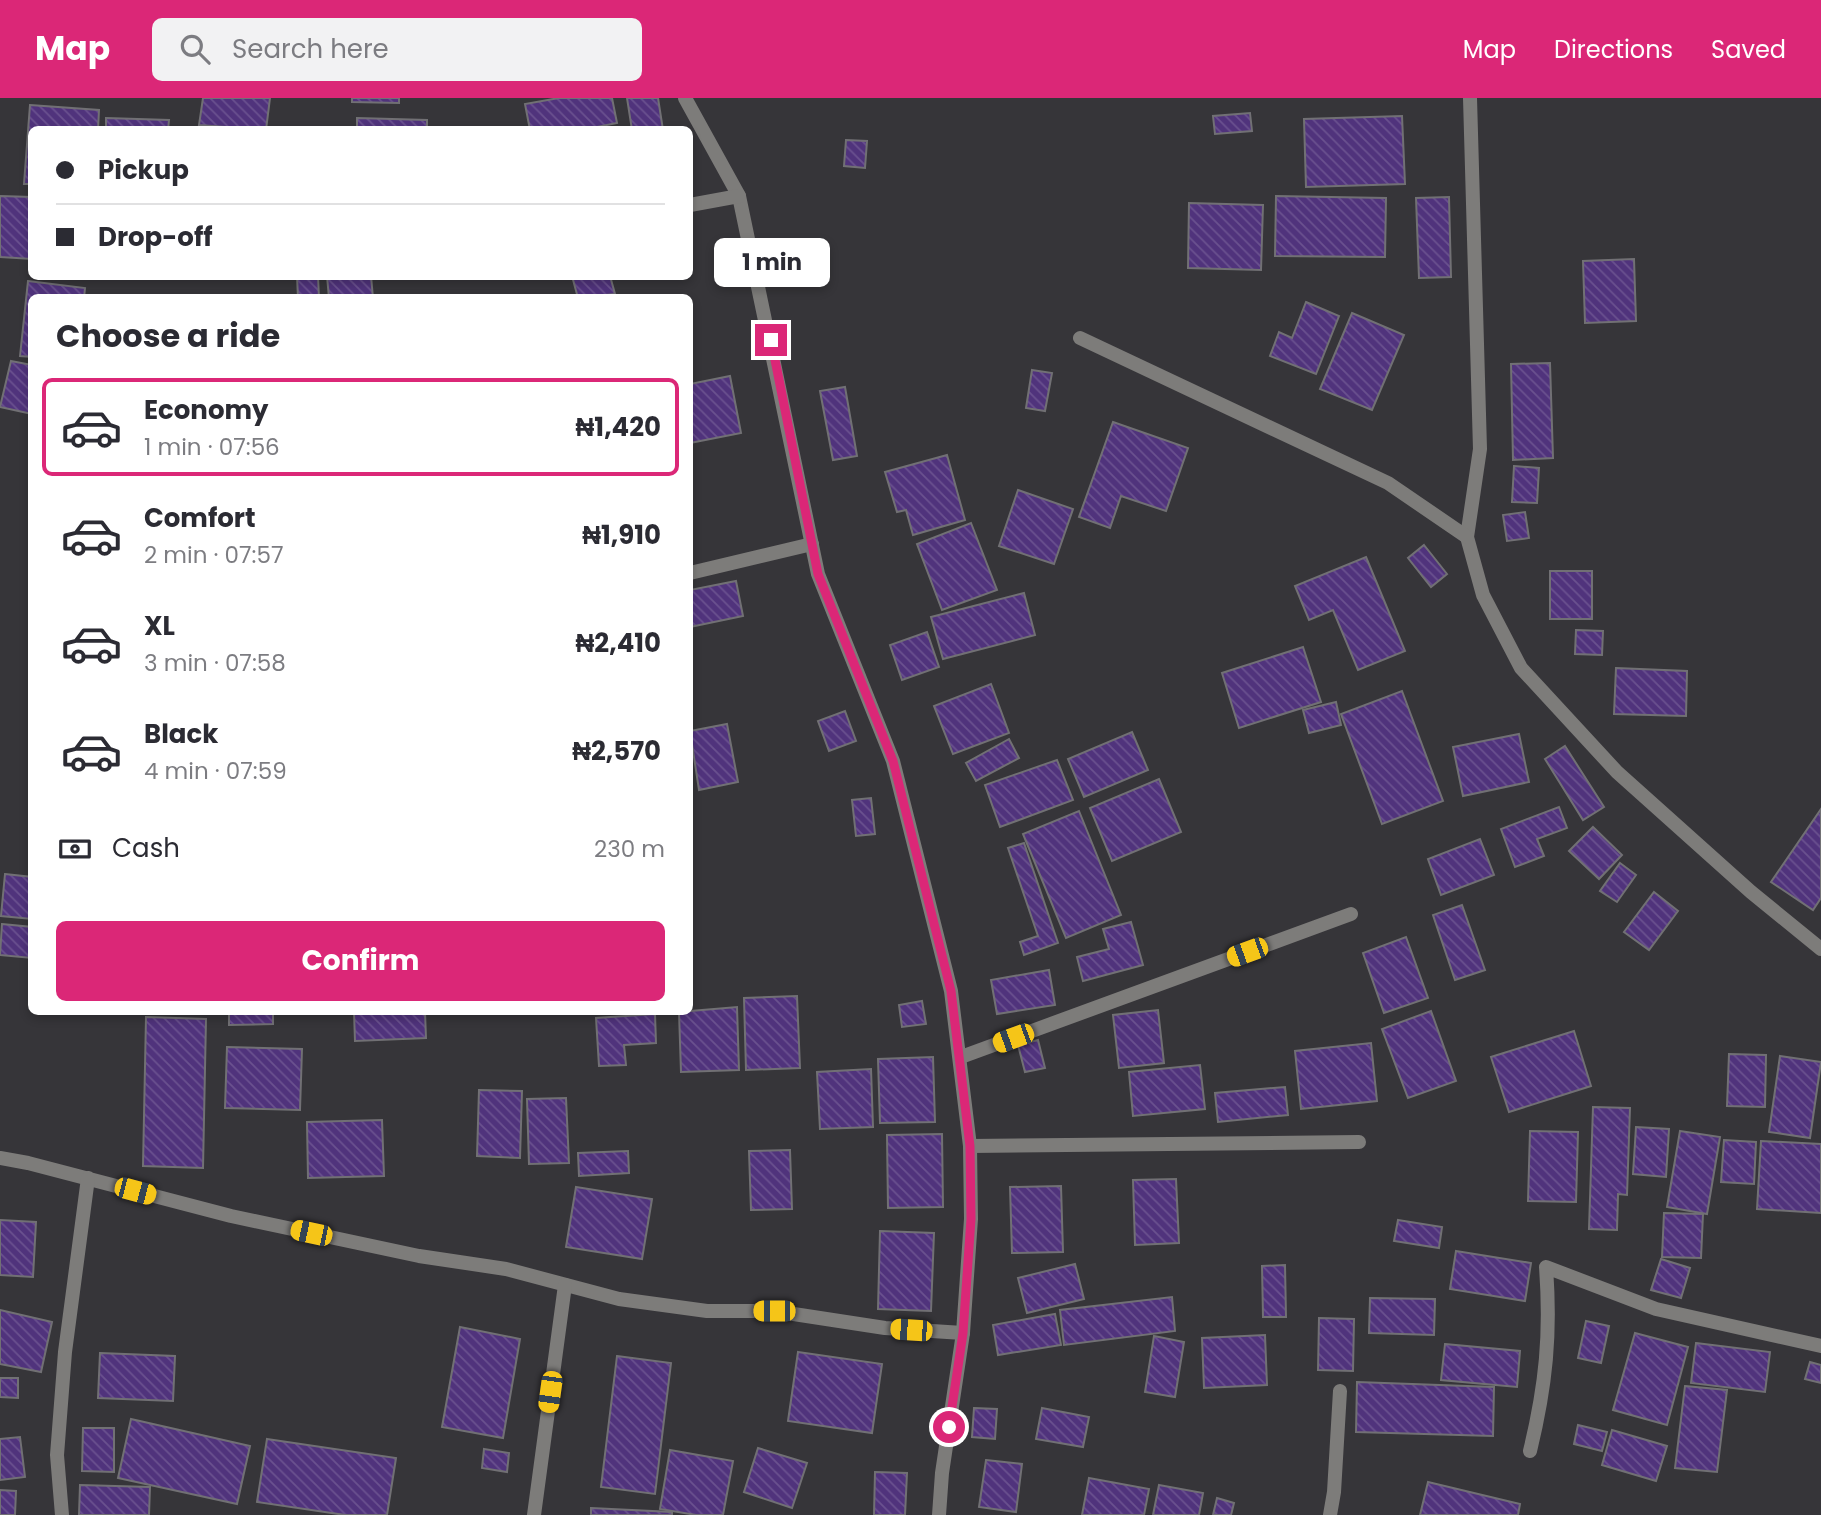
<!DOCTYPE html>
<html lang="en">
<head>
<meta charset="utf-8">
<style>
	:root { --surface:#fff; --page:#f2f2f3; --text:#2b2b33; --muted:#7c7c81; --line:#e1e1e2; --accent:#db2777 }
	body { margin:0; font-family:Poppins,sans-serif; background:var(--page); color:var(--text); height:100vh; display:flex; flex-direction:column; font-size:26px; white-space:nowrap }
	* { box-sizing:border-box; margin:0 }
	p { font-size:23px; color:var(--muted) }
	.icon { flex:none; width:38px; height:38px; fill:none; stroke:currentColor; stroke-width:2; stroke-linecap:round; stroke-linejoin:round }
	.map { position:relative; flex:1; overflow:hidden }
	.panel { position:absolute; left:28px; top:196px; width:665px; height:721px; display:flex; flex-direction:column; background:var(--surface); border-radius:10px; box-shadow:0 4px 10px #0003 }
	.panel>* { flex:none }
	.banner { position:absolute; left:28px; top:28px; width:665px; height:154px; border-radius:10px; box-shadow:0 4px 10px #0003; display:grid; align-content:center; height:154px; padding:0 28px; background:var(--surface) }
	.end { position:absolute; width:32px; height:32px; margin:-16px; border:9px solid #db2777; background:#fff; box-shadow:0 0 0 4px #fff }
	.from { border-radius:50% }
	.bubble { position:absolute; height:49px; border-radius:10px; background:var(--surface); box-shadow:0 4px 10px #0003; font-size:23px; font-weight:700; line-height:49px; text-align:center }
	.car { position:absolute; width:21px; height:42px; margin:-21px -10px; border-radius:9px; box-shadow:0 0 5px 2px #0007; background:linear-gradient(#f5c518 24%,#345 0 40%,#f5c518 0 76%,#345 0 86%,#f5c518 0) }
	.banner b { display:flex; align-items:center; gap:24px; height:66px; font-size:26px }
	.banner b+b { border-top:2px solid var(--line) }
	.banner i { width:18px; height:18px; background:var(--text) }
	ul { padding:0; list-style:none }
	li { display:flex; align-items:center; gap:21px; height:98px; margin:0 14px 10px; padding:0 14px; border:4px solid transparent; border-radius:10px }
	li div { flex:1 }
	li b { display:block; font-size:26px }
	li em { font-style:normal; font-weight:700 }
	li.active { border-color:var(--accent) }
	li>.icon { width:63px; height:63px; stroke-width:1.5 }
	h2 { padding:0 28px; font-size:32px; line-height:84px }
	.pay { display:flex; align-items:center; gap:18px; height:77px; padding:0 28px; font-size:26px }
	.pay p { margin-inline-start:auto }
	.primary-button { display:flex; gap:14px; margin-top:auto; padding:14px 28px }
	.primary-button a { flex:1; height:80px; border-radius:10px; background:var(--accent); color:#fff; font-size:28px; font-weight:700; line-height:80px; text-align:center }
	header { display:flex; align-items:center; gap:42px; box-sizing:border-box; height:98px; padding:0 35px; background:var(--accent); color:#fff }
	header strong { font-size:33px }
	nav { display:flex; gap:38px; margin-inline-start:auto; font-size:24px }
	.search { width:490px; height:63px; background:var(--page); display:flex; align-items:center; gap:18px; box-sizing:border-box; padding:0 24px; border-radius:10px; color:var(--muted); font-size:26px }
	.map>svg:first-child { display:block }
</style>
</head>
<body>
<header>
<strong>Map</strong>
<div class="search"><svg class="icon" aria-label="search" viewBox="0 0 24 24"><circle cx="10" cy="10" r="6"/><path d="M15 15l6 6"/></svg>Search here</div>
<nav><a>Map</a><a>Directions</a><a>Saved</a></nav>
</header>
<div class="map">
<svg width="1821" height="1417" viewBox="0 0 1821 1417">
	<defs>
		<pattern id="building-back-hatch" width="6" height="6" patternUnits="userSpaceOnUse" patternTransform="scale(1.75)"><rect width="6" height="6" fill="#50337c"/><path d="M-1 5l2 2M0 0l6 6M5-1l2 2" fill="none" stroke="#6a518f"/></pattern>
	</defs>
	<rect width="100%" height="100%" fill="#363539"/>
	<g fill="url(#building-back-hatch)" stroke="#717074" stroke-width="2">
		<polygon points="203,0 270,0 266,32 199,27"/>
		<polygon points="352,0 399,0 399,5 352,4"/>
		<polygon points="559,0 612,0 617,25 582,32 530,32 525,6"/>
		<polygon points="627,0 658,0 663,32 632,32"/>
		<polygon points="30,7 99,12 98,32 32,32 32,86 24,86"/>
		<polygon points="1250,15 1252,33 1215,36 1213,18"/>
		<polygon points="1402,18 1405,86 1306,89 1304,21"/>
		<polygon points="106,20 169,22 168,32 106,32"/>
		<polygon points="357,20 427,22 427,32 357,32"/>
		<polygon points="846,42 867,43 865,70 844,68"/>
		<polygon points="0,98 32,99 32,161 0,159"/>
		<polygon points="1276,98 1386,100 1385,159 1275,158"/>
		<polygon points="1449,99 1451,179 1419,180 1416,100"/>
		<polygon points="1189,105 1263,107 1261,172 1188,170"/>
		<polygon points="1634,161 1636,223 1585,225 1583,163"/>
		<polygon points="297,178 318,178 319,200 298,200"/>
		<polygon points="327,178 371,178 373,200 329,200"/>
		<polygon points="572,178 610,178 615,196 578,200"/>
		<polygon points="28,183 85,190 84,200 32,200 32,259 20,258"/>
		<polygon points="1306,204 1339,218 1316,276 1270,258 1279,234 1292,240"/>
		<polygon points="1352,215 1404,237 1372,312 1320,291"/>
		<polygon points="11,263 32,267 32,316 0,309"/>
		<polygon points="1550,265 1553,360 1513,362 1511,266"/>
		<polygon points="1032,272 1052,275 1045,313 1026,310"/>
		<polygon points="730,278 741,335 690,345 690,286"/>
		<polygon points="845,289 857,358 833,362 820,293"/>
		<polygon points="1113,324 1188,350 1166,413 1121,398 1110,430 1079,419"/>
		<polygon points="947,357 965,422 913,437 906,412 897,414 885,374"/>
		<polygon points="1514,368 1539,370 1537,405 1512,404"/>
		<polygon points="1018,392 1073,411 1054,466 999,448"/>
		<polygon points="1525,414 1529,440 1507,443 1503,417"/>
		<polygon points="971,425 997,492 942,512 917,446"/>
		<polygon points="1424,447 1447,476 1431,489 1408,460"/>
		<polygon points="1366,459 1405,553 1358,572 1333,512 1309,522 1295,488"/>
		<rect x="1550" y="473" width="42" height="48"/>
		<polygon points="736,483 743,518 690,529 690,492"/>
		<polygon points="1024,495 1035,537 943,561 931,519"/>
		<polygon points="1576,532 1603,533 1602,557 1575,556"/>
		<polygon points="927,534 939,569 902,582 890,547"/>
		<polygon points="1303,549 1321,604 1239,630 1222,575"/>
		<polygon points="1616,570 1687,573 1686,618 1614,616"/>
		<polygon points="991,586 1009,635 953,656 934,608"/>
		<polygon points="1402,593 1443,703 1382,726 1341,616"/>
		<polygon points="1336,604 1341,627 1309,635 1303,612"/>
		<polygon points="845,613 856,643 829,653 818,623"/>
		<polygon points="727,626 738,684 699,692 690,633"/>
		<polygon points="1132,634 1148,672 1084,699 1068,661"/>
		<polygon points="1519,636 1529,684 1463,698 1453,649"/>
		<polygon points="1009,641 1019,660 976,683 966,665"/>
		<polygon points="1565,648 1604,709 1583,722 1545,661"/>
		<polygon points="1057,662 1073,702 1000,729 985,687"/>
		<polygon points="1159,681 1181,734 1112,763 1090,710"/>
		<polygon points="871,700 875,736 856,738 852,702"/>
		<polygon points="1559,709 1567,730 1537,741 1544,758 1515,769 1501,731"/>
		<polygon points="1821,711 1821,800 1813,812 1771,784"/>
		<polygon points="1079,713 1121,817 1066,840 1023,736"/>
		<polygon points="1593,729 1622,757 1599,781 1569,753"/>
		<polygon points="1480,741 1494,777 1441,797 1428,761"/>
		<polygon points="1024,745 1058,845 1024,857 1020,844 1038,838 1008,750"/>
		<polygon points="1620,765 1636,777 1617,804 1600,793"/>
		<polygon points="5,776 32,779 32,821 1,818"/>
		<polygon points="1654,794 1678,813 1649,852 1624,834"/>
		<polygon points="1462,807 1485,872 1455,882 1433,817"/>
		<polygon points="1131,824 1143,867 1083,883 1077,859 1109,851 1103,831"/>
		<polygon points="2,826 32,829 32,860 0,857"/>
		<polygon points="1406,839 1428,900 1384,915 1363,855"/>
		<polygon points="1049,872 1055,907 997,916 991,882"/>
		<polygon points="797,898 800,970 746,972 744,900"/>
		<polygon points="922,903 926,926 902,929 899,907"/>
		<polygon points="737,909 739,972 681,974 679,914"/>
		<polygon points="1158,912 1164,965 1119,970 1113,917"/>
		<polygon points="1431,913 1456,983 1408,1000 1382,931"/>
		<polygon points="229,914 273,914 273,926 229,927"/>
		<polygon points="354,914 425,914 426,940 355,943"/>
		<polygon points="655,916 656,945 624,947 626,967 599,968 596,920"/>
		<polygon points="146,919 206,921 203,1070 143,1068"/>
		<polygon points="1574,933 1591,988 1509,1014 1491,959"/>
		<polygon points="1038,942 1045,970 1025,974 1018,947"/>
		<polygon points="1371,945 1377,1003 1301,1011 1295,953"/>
		<polygon points="227,949 302,951 300,1012 225,1010"/>
		<polygon points="1729,956 1766,957 1765,1009 1727,1008"/>
		<polygon points="1780,958 1821,964 1810,1040 1769,1034"/>
		<polygon points="933,959 935,1024 880,1025 878,961"/>
		<polygon points="1200,967 1205,1011 1133,1018 1129,974"/>
		<polygon points="871,971 873,1029 820,1031 817,974"/>
		<polygon points="1285,989 1288,1017 1218,1024 1215,995"/>
		<polygon points="479,992 522,993 520,1060 477,1058"/>
		<polygon points="566,1000 569,1065 529,1066 527,1001"/>
		<polygon points="1593,1009 1630,1010 1627,1097 1618,1096 1617,1132 1589,1131"/>
		<polygon points="382,1022 384,1078 308,1080 307,1024"/>
		<polygon points="1636,1029 1669,1031 1666,1079 1633,1076"/>
		<polygon points="1530,1033 1578,1034 1576,1104 1528,1103"/>
		<polygon points="1680,1033 1720,1039 1707,1116 1667,1109"/>
		<polygon points="942,1036 943,1109 888,1110 887,1037"/>
		<polygon points="1724,1042 1756,1044 1754,1086 1721,1084"/>
		<polygon points="1761,1043 1821,1046 1821,1115 1757,1111"/>
		<polygon points="790,1052 792,1111 751,1112 749,1053"/>
		<polygon points="628,1053 629,1075 579,1078 578,1055"/>
		<polygon points="1176,1081 1179,1145 1135,1147 1133,1082"/>
		<polygon points="1061,1088 1063,1154 1012,1155 1010,1089"/>
		<polygon points="576,1089 652,1101 642,1161 566,1149"/>
		<polygon points="1664,1115 1703,1116 1701,1160 1662,1159"/>
		<polygon points="0,1122 36,1124 33,1179 0,1177"/>
		<polygon points="1398,1122 1442,1129 1439,1150 1394,1143"/>
		<polygon points="880,1133 934,1135 931,1213 878,1211"/>
		<polygon points="1456,1153 1531,1165 1525,1203 1450,1191"/>
		<polygon points="1661,1161 1690,1170 1681,1200 1651,1192"/>
		<polygon points="1075,1166 1084,1201 1027,1215 1018,1180"/>
		<polygon points="1285,1167 1286,1219 1263,1219 1262,1168"/>
		<polygon points="1172,1199 1175,1233 1064,1247 1060,1212"/>
		<polygon points="1370,1200 1435,1201 1434,1237 1369,1235"/>
		<polygon points="0,1212 52,1224 41,1274 0,1266"/>
		<polygon points="1055,1216 1061,1247 998,1257 993,1227"/>
		<polygon points="1319,1220 1354,1221 1353,1273 1318,1272"/>
		<polygon points="1586,1223 1609,1228 1601,1265 1578,1260"/>
		<polygon points="460,1229 520,1241 503,1340 442,1329"/>
		<polygon points="1635,1235 1688,1249 1667,1327 1613,1312"/>
		<polygon points="1265,1237 1267,1287 1204,1290 1202,1240"/>
		<polygon points="1154,1238 1184,1244 1175,1299 1145,1294"/>
		<polygon points="1696,1245 1770,1254 1765,1294 1691,1285"/>
		<polygon points="1445,1246 1520,1253 1517,1289 1441,1282"/>
		<polygon points="798,1254 882,1266 872,1335 788,1323"/>
		<polygon points="100,1255 175,1258 173,1303 98,1300"/>
		<polygon points="617,1258 671,1265 655,1396 601,1389"/>
		<polygon points="1810,1264 1821,1267 1821,1285 1805,1281"/>
		<polygon points="0,1280 18,1280 18,1300 0,1299"/>
		<polygon points="1357,1284 1494,1289 1493,1338 1356,1334"/>
		<polygon points="1685,1288 1727,1292 1717,1374 1675,1370"/>
		<polygon points="974,1310 997,1311 995,1341 972,1339"/>
		<polygon points="1042,1310 1089,1319 1083,1349 1036,1341"/>
		<polygon points="131,1321 250,1348 237,1406 118,1380"/>
		<polygon points="1578,1327 1607,1334 1602,1353 1574,1346"/>
		<polygon points="83,1330 114,1330 114,1374 82,1373"/>
		<polygon points="1612,1332 1667,1348 1656,1383 1602,1367"/>
		<polygon points="20,1339 25,1379 0,1382 0,1341"/>
		<polygon points="267,1341 396,1360 387,1417 345,1417 257,1404"/>
		<polygon points="758,1350 807,1365 792,1410 744,1394"/>
		<polygon points="484,1351 509,1355 507,1374 482,1370"/>
		<polygon points="670,1352 733,1363 723,1417 696,1417 660,1411"/>
		<polygon points="986,1362 1022,1366 1016,1414 979,1409"/>
		<polygon points="875,1374 907,1375 905,1417 874,1417"/>
		<polygon points="1089,1380 1149,1391 1144,1417 1082,1417"/>
		<polygon points="1428,1384 1520,1406 1518,1417 1420,1417"/>
		<polygon points="80,1387 150,1389 149,1417 79,1417"/>
		<polygon points="1159,1387 1203,1395 1199,1417 1153,1417"/>
		<polygon points="0,1392 16,1393 15,1417 0,1417"/>
		<polygon points="1217,1400 1234,1405 1231,1417 1213,1417"/>
		<polygon points="591,1410 672,1414 672,1417 591,1417"/>
	</g>
	<g fill="none" stroke-linecap="round" stroke-linejoin="round">
		<g stroke="#7d7c7a" stroke-width="14">
			<polyline points="685,0 739,98 818,476 893,663 951,893 970,1048 971,1121 963,1235 942,1375 939,1417"/>
			<polyline points="1470,0 1480,351 1467,439 1483,497 1521,570 1617,674 1751,794 1821,851"/>
			<polyline points="690,107 739,98"/>
			<polyline points="1080,240 1388,385 1467,439"/>
			<polyline points="690,475 812,446"/>
			<polyline points="961,959 1351,816"/>
			<polyline points="970,1048 1359,1044"/>
			<polyline points="0,1060 28,1065 231,1118 419,1158 506,1171 619,1201 707,1213 774,1213 885,1230 963,1235"/>
			<path d="M1530,1353C1546,1287 1551,1236 1546,1169L1656,1211L1821,1248"/>
			<polyline points="62,1417 57,1357 65,1254 88,1080"/>
			<polyline points="534,1417 565,1187"/>
			<polyline points="1330,1417 1334,1394 1340,1293"/>
		</g>
	</g>
	<g fill="none" stroke-linecap="round" stroke-linejoin="round">
		<polyline stroke="#db2777" stroke-width="9" points="771,242 818,476 893,663 951,893 970,1048 971,1121 963,1235 949,1329"/>
	</g>
</svg>
<i class="end from" style="left:949px;top:1329px"></i>
<i class="end" style="left:771px;top:242px"></i>
<div class="bubble" style="left:714px;top:140px;width:116px">1 min</div>
<i class="car" style="left:1247px;top:854px;rotate:250deg"></i>
<i class="car" style="left:1013px;top:940px;rotate:250deg"></i>
<i class="car" style="left:135px;top:1093px;rotate:105deg"></i>
<i class="car" style="left:311px;top:1135px;rotate:282deg"></i>
<i class="car" style="left:774px;top:1213px;rotate:270deg"></i>
<i class="car" style="left:911px;top:1232px;rotate:274deg"></i>
<i class="car" style="left:550px;top:1294px;rotate:188deg"></i>
<div class="banner">
<b><i class="from"></i>Pickup</b>
<b><i></i>Drop-off</b>
</div>
<section class="panel">
<h2>Choose a ride</h2>
<ul>
<li class="active"><svg class="icon" aria-label="car" viewBox="0 0 24 24"><path d="M5 17H2v-5l4-1 3-4h7l3 4 3 1v5h-3M9 17h6M6 11h13"/><circle cx="7" cy="17" r="2"/><circle cx="17" cy="17" r="2"/></svg><div><b>Economy</b><p>1 min · 07:56</p></div><em>₦1,420</em></li>
<li><svg class="icon" aria-label="car" viewBox="0 0 24 24"><path d="M5 17H2v-5l4-1 3-4h7l3 4 3 1v5h-3M9 17h6M6 11h13"/><circle cx="7" cy="17" r="2"/><circle cx="17" cy="17" r="2"/></svg><div><b>Comfort</b><p>2 min · 07:57</p></div><em>₦1,910</em></li>
<li><svg class="icon" aria-label="car" viewBox="0 0 24 24"><path d="M5 17H2v-5l4-1 3-4h7l3 4 3 1v5h-3M9 17h6M6 11h13"/><circle cx="7" cy="17" r="2"/><circle cx="17" cy="17" r="2"/></svg><div><b>XL</b><p>3 min · 07:58</p></div><em>₦2,410</em></li>
<li><svg class="icon" aria-label="car" viewBox="0 0 24 24"><path d="M5 17H2v-5l4-1 3-4h7l3 4 3 1v5h-3M9 17h6M6 11h13"/><circle cx="7" cy="17" r="2"/><circle cx="17" cy="17" r="2"/></svg><div><b>Black</b><p>4 min · 07:59</p></div><em>₦2,570</em></li>
</ul>
<div class="pay"><svg class="icon" aria-label="cash" viewBox="0 0 24 24"><path d="M3 7h18v10H3z"/><circle cx="12" cy="12" r="2"/></svg>Cash<p>230 m</p></div>
<div class="primary-button"><a>Confirm</a></div>
</section>
</div>
</body>
</html>
